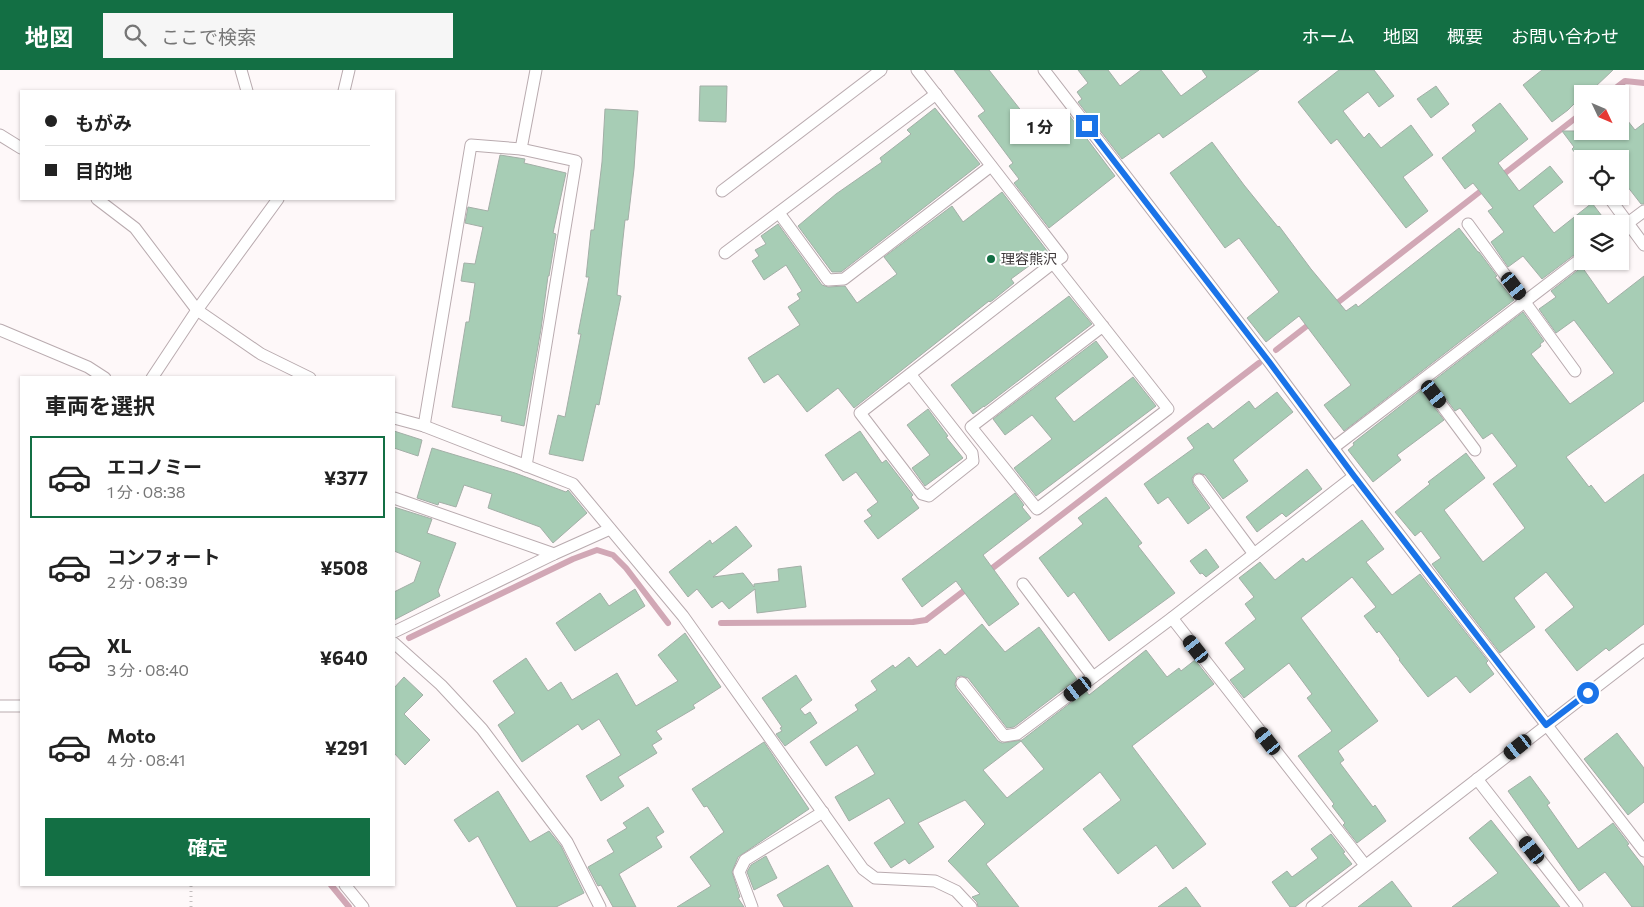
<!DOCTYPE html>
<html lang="ja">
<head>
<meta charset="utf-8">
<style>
	:root { --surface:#fff; --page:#f6f6f6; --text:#222; --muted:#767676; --line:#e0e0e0; --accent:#136f44 }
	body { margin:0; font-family:Commissioner,"Noto Sans JP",sans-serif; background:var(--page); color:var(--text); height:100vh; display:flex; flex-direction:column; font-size:19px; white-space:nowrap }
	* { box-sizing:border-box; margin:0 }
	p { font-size:16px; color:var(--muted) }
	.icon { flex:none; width:28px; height:28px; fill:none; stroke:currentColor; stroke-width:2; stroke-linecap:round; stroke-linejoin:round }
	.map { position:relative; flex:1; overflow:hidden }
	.drawer { position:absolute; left:20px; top:306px; width:375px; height:510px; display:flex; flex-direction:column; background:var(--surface); border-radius:0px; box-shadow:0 1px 4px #0004 }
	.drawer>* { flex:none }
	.top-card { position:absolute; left:20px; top:20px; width:375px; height:110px; border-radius:0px; box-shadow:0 1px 4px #0004; display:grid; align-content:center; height:110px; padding:0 25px; background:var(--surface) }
	.needle { width:32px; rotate:134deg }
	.tools { position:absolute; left:1574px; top:15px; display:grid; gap:10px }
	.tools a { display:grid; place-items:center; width:55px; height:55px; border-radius:0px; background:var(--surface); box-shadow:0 1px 4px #0004; font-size:25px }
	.end { position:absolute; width:22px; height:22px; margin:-11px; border:6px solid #1a73e8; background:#fff; box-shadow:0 0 0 2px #fff }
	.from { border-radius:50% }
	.bubble { position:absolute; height:35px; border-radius:0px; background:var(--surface); box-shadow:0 1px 4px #0004; font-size:16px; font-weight:700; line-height:35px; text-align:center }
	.car { position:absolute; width:15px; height:30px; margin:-15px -8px; border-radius:6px; box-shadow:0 0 4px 1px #0007; background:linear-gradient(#222 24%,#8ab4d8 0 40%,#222 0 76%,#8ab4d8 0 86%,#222 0) }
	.top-card b { display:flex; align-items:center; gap:18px; height:48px; font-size:19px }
	.top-card b+b { border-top:1px solid var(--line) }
	.top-card i { width:12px; height:12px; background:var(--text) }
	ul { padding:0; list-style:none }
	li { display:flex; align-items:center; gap:15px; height:82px; margin:0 10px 8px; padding:0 15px; border:2px solid transparent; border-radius:0px }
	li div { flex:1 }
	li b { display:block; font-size:19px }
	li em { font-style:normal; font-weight:700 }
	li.active { border-color:var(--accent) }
	li>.icon { width:45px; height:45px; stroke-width:1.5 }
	h2 { padding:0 25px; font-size:22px; line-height:60px }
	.cta { display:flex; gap:10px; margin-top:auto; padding:10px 25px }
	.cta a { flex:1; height:58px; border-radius:0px; background:var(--accent); color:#fff; font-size:20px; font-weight:700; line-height:58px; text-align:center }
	header { display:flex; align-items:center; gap:30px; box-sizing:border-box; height:70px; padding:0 25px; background:var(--accent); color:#fff }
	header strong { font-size:24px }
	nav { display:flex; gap:28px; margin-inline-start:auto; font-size:18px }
	.search { width:350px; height:45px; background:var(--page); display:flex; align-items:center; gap:12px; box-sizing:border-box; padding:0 18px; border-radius:0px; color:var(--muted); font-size:19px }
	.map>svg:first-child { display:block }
</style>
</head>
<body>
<header>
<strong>地図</strong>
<div class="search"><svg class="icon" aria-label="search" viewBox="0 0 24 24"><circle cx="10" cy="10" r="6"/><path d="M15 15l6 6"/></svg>ここで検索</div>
<nav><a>ホーム</a><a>地図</a><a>概要</a><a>お問い合わせ</a></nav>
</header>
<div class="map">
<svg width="1644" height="837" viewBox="0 0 1644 837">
	<rect width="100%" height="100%" fill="#fef8f9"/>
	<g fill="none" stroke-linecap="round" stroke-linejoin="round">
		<g stroke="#d1a7b5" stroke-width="6">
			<polyline points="1608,24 1625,11 1644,13"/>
			<polyline points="1500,107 1582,43"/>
			<polyline points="1332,237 1486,117"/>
			<polyline points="1276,280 1312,252"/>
			<polyline points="986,503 1259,293"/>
			<polyline points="721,553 913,552 926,550 969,517"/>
			<polyline points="409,568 573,489 597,480 613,485 626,498 668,553"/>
			<polyline points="331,815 349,837"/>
		</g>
	</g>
	<g fill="#a7cdb5" stroke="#a3afa7" fill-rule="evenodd">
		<polygon points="954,0 989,0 1038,62 1066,41 1115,106 1049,158 1014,113 1019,109 1009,96 1013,93 978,46 985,41"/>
		<polygon points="1078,0 1108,0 1120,16 1141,0 1161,0 1181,26 1207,7 1202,0 1259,0 1163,68 1159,63 1122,89 1078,32 1082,29 1077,22 1088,13"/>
		<polygon points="1339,0 1374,0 1394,26 1379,37 1368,22 1343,41 1364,68 1369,63 1381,78 1411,55 1433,85 1403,107 1428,141 1406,158 1337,69 1331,74 1298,32"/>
		<polygon points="1542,0 1613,0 1594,18 1593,17 1585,24 1582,24 1582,26 1568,40 1552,52 1523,15"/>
		<polygon points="700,16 727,16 726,52 699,51"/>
		<polygon points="1436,16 1449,34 1431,48 1417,29"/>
		<polygon points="1500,33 1528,69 1498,93 1519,121 1550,96 1563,112 1533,136 1554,163 1592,133 1608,154 1582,154 1582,179 1542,209 1523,186 1508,197 1491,172 1504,162 1488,141 1493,138 1473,113 1465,119 1442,88 1476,61 1472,55"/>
		<polygon points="935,38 980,94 841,202 832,202 798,156 836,124 882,92 880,88 911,64 907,60"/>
		<polygon points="605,39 638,41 634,99 628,150 625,150 617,225 621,226 599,335 596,334 583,391 549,384 558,345 565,347 581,264 578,264 589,207 586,207 591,160 594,160 602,92"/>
		<polygon points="1620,41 1635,60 1644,53 1644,134 1641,134 1620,107 1620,89 1580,89 1572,79 1574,77 1562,61 1620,61"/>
		<polygon points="1212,72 1244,115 1278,157 1279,156 1311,199 1346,241 1356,234 1358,237 1459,158 1478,182 1479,182 1497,206 1495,207 1514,230 1344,361 1324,335 1351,315 1299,246 1266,272 1247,248 1279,222 1239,168 1225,178 1170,103"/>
		<polygon points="500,85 525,89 524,93 566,103 553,163 556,164 549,206 548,206 541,259 524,356 501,351 502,346 452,337 466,252 469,252 475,213 461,211 464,193 475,194 483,157 465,153 468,137 488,141"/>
		<polygon points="1002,122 1048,182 1011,209 1014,213 993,230 990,232 989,231 854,338 838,318 807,342 778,304 764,313 748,288 800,255 788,237 800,229 797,224 802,221 786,195 764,210 752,191 759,186 755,180 766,174 761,166 778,154 822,215 828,217 845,216 857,233 897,204 884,187 952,136 963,152"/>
		<polygon points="1582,197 1608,234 1644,206 1644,331 1566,387 1589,417 1591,415 1605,433 1644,404 1644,554 1609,581 1606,578 1577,601 1545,560 1574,537 1546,502 1514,528 1535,557 1500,583 1432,494 1441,488 1421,461 1415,466 1395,442 1430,414 1428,412 1466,383 1485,408 1444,440 1483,492 1525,458 1493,414 1517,396 1492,363 1483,369 1460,338 1455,341 1433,311 1523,242 1544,271 1540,274 1541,276 1531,284 1570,334 1614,303 1574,250 1556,263 1539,239 1556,227 1551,221"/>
		<polygon points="1069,226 1092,254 984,337 984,336 973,344 951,315"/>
		<polygon points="1096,271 1108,287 1055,328 1074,352 1133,307 1156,336 1036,426 1014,398 1052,369 1032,345 1005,365 993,349"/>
		<polygon points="1421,320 1444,350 1397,385 1401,390 1373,412 1348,380 1354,375 1353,373"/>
		<polygon points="1277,322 1293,342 1233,390 1248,411 1223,429 1205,405 1199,403 1195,404 1192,408 1193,414 1210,438 1188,454 1168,427 1158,434 1144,414 1194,378 1187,368 1208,353 1213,359 1249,331 1255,339"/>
		<polygon points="928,339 948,366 946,367 963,388 925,416 912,398 930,385 907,355"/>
		<polygon points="394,361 422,370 418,386 394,378"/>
		<polygon points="860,361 882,393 886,390 913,425 911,427 919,438 878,469 864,451 872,446 867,440 878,432 856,402 843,411 825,385"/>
		<polygon points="432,378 515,403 566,422 568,420 587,443 553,473 540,457 488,438 492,424 464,415 456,437 439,432 438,435 417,428"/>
		<polygon points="1307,399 1322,419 1286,447 1282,443 1257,462 1246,447"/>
		<polygon points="1015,423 1024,435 1022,437 1031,448 983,485 1019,534 989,556 956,511 922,537 902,509"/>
		<polygon points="1106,427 1142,473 1138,476 1175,523 1109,571 1074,522 1068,527 1039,488 1083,454 1078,448"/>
		<polygon points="394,437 432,449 427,463 456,473 438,521 440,526 394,550 394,522 414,512 421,492 394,481"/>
		<polygon points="1362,450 1384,479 1366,492 1392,525 1420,504 1488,591 1486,593 1494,604 1470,623 1456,606 1428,627 1399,590 1400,589 1379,561 1377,563 1364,546 1376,537 1352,507 1301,548 1378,651 1338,681 1344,690 1340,693 1373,737 1375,735 1386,751 1357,773 1343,755 1345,753 1332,736 1334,734 1298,686 1332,661 1307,628 1312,624 1289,593 1244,628 1230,610 1245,599 1225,573 1256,549 1245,534 1254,527 1239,508 1260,492 1275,510 1303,488 1306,492"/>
		<polygon points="736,456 752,476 713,507 743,503 754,517 754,514 779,511 778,499 801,496 806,537 757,543 755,519 729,539 722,531 712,538 697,519 688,527 669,502 710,470 712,474"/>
		<polygon points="1206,479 1219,497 1206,507 1202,503 1200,504 1190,491"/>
		<polygon points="635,519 645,536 575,581 556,553 600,523 609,536"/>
		<path d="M982,554L1005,582L1039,557L1077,609L1014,657L1007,658L968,608L961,606L957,607L955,614L956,618L998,671L1002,673L1022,670L1086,621L1089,625L1146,580L1167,607L1179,598L1181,601L1195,590L1214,614L1132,676L1206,774L1173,799L1156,775L1118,804L1083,759L1121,730L1100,702L986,794L1019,837H978L977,832L972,827L980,824L948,791L985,754L965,730L918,753L934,777L909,794L905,789L891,798L874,773L905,753L889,728L849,751L835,727L875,704L857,675L826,696L810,672L858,640L855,635L877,620L871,611L893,595L895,598L909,587L917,597L940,579L945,585ZM1021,671L1044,699L1007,728L983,700Z"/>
		<polygon points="685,563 721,617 693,635 695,638 656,661 662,669 652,675 657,683 618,707 624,716 601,731 586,706 621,685 599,649 582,660 578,654 522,692 498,655 515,643 493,611 526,588 548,621 561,612 572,630 617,603 636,636 678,611 658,585"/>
		<polygon points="796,605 812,630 800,639 805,645 810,642 817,653 785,676 776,664 782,661 780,658 782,657 762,628"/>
		<polygon points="404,607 423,625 404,644 430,670 405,695 394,683 394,618"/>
		<polygon points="1617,663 1644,698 1644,732 1628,745 1584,689"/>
		<polygon points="764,672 809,739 738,787 732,802 740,827 738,828 744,837 677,837 711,816 690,787 724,762 707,736 704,737 692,719"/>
		<polygon points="1530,706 1550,733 1547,735 1578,779 1613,753 1629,774 1627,775 1644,797 1644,837 1632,837 1605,802 1579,821 1508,721"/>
		<polygon points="498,721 530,772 549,761 561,776 584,823 556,837 517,837 478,766 469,772 454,750"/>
		<polygon points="648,737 664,762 656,767 662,777 619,804 636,837 613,837 601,815 598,816 588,797 614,782 607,770 627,758 623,753"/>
		<polygon points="1491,750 1560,837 1452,837 1498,803 1469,768"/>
		<polygon points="1331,764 1345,782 1343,783 1352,794 1295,837 1290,837 1272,812 1287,801 1292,807 1318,788 1311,779"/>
		<polygon points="766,786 777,808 754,820 747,802 751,795"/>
		<polygon points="828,795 853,837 784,837 777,825"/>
		<polygon points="1392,811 1412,837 1358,837"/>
		<polygon points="1186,817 1201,837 1158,837"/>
	</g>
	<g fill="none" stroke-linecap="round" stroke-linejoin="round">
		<g stroke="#b9abaf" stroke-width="13">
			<g id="service">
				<polyline points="241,0 247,21"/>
				<polyline points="1044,0 1270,293 1354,406 1644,781"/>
				<polyline points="344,21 349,0"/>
				<polyline points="0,65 21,78"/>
				<polyline points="722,121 881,0"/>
				<polyline points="1608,126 1644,175"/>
				<polyline points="97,129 135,158 197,240 261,284 310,308"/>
				<polyline points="779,143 828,210 844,209 991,96"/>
				<polyline points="1468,154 1575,301"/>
				<polyline points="1620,159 1644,141"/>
				<polyline points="725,183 936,24"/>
				<polyline points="1053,193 1168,339 1037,439 971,357 1103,256"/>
				<polyline points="0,260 88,297 105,308"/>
				<polyline points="910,304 972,383 973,391 929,426 922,424 860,343 1053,193 1062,187 917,0"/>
				<polyline points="152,308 197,240 278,129"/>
				<polyline points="1423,310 1475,380"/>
				<polyline points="394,348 424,356 573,414 683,546 863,799 875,808 935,811 956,821 971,837"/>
				<polyline points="424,356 471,75 521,79"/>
				<polyline points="1333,378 1582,188"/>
				<polyline points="526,396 576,91 521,79 536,0"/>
				<polyline points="1199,410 1254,484"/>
				<polyline points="394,428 554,484"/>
				<polyline points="1023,514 1093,607"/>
				<polyline points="1172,548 1365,795"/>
				<polyline points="394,562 554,484 610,459"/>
				<polyline points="394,573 441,615 482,659 567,772 600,837"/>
				<polyline points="962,613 1004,666 1017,664 1172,548 1354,406"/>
				<polyline points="0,636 21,636"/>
				<polyline points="1477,709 1577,837"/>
				<polyline points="345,815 363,837"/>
				<polyline points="752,837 739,802 745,790 823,742"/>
				<polyline points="1312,837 1644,580"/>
			</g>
		</g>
		<polyline stroke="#c5bfc0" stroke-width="3" stroke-dasharray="1 4" stroke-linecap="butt" points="191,837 191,815"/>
		<use href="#service" stroke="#fff" stroke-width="11"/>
	</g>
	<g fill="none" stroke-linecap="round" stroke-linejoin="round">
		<polyline stroke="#1a73e8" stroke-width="6" points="1087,56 1270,293 1354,406 1546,655 1588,623"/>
	</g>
	<circle fill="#136f44" stroke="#fff" stroke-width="2" cx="991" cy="189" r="5"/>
	<g text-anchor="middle" stroke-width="4" stroke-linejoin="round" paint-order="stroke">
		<g font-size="14" fill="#403a3c" stroke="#fff" text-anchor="start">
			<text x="1001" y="194">理容熊沢</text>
		</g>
	</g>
</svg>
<div class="tools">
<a><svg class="needle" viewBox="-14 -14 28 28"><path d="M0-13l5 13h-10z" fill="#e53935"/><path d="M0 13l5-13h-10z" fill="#767676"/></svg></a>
<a><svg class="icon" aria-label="locate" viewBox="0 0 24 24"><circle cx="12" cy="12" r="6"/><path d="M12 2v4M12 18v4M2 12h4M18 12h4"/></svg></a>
<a><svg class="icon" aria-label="layers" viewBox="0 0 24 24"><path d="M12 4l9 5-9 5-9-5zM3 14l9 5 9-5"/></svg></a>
</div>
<i class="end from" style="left:1588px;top:623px"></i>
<i class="end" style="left:1087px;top:56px"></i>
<div class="bubble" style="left:1010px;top:39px;width:60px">1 分</div>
<i class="car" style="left:1514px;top:216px;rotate:143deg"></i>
<i class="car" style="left:1434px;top:324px;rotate:143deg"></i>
<i class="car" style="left:1196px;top:579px;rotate:322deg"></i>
<i class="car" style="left:1078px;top:619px;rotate:233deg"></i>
<i class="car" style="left:1268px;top:671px;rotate:322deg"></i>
<i class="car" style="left:1518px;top:677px;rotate:232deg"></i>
<i class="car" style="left:1532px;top:780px;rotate:322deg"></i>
<div class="top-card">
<b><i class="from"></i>もがみ</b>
<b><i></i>目的地</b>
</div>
<section class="drawer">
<h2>車両を選択</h2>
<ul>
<li class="active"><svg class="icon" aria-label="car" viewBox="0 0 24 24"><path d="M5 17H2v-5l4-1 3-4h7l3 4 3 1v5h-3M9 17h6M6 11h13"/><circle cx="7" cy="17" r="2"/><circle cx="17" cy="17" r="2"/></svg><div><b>エコノミー</b><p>1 分 · 08:38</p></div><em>¥377</em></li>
<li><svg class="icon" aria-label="car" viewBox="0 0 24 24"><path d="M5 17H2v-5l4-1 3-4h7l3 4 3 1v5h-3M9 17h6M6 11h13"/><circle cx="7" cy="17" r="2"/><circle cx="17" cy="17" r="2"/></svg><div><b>コンフォート</b><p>2 分 · 08:39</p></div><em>¥508</em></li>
<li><svg class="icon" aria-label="car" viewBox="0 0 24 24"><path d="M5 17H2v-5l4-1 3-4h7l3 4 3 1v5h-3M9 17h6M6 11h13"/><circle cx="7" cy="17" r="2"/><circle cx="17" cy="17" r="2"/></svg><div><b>XL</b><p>3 分 · 08:40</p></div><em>¥640</em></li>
<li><svg class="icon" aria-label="car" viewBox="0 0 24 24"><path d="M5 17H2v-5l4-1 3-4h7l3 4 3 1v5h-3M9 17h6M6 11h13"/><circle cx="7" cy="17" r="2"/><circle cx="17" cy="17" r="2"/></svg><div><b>Moto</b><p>4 分 · 08:41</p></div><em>¥291</em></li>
</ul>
<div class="cta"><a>確定</a></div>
</section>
</div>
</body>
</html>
